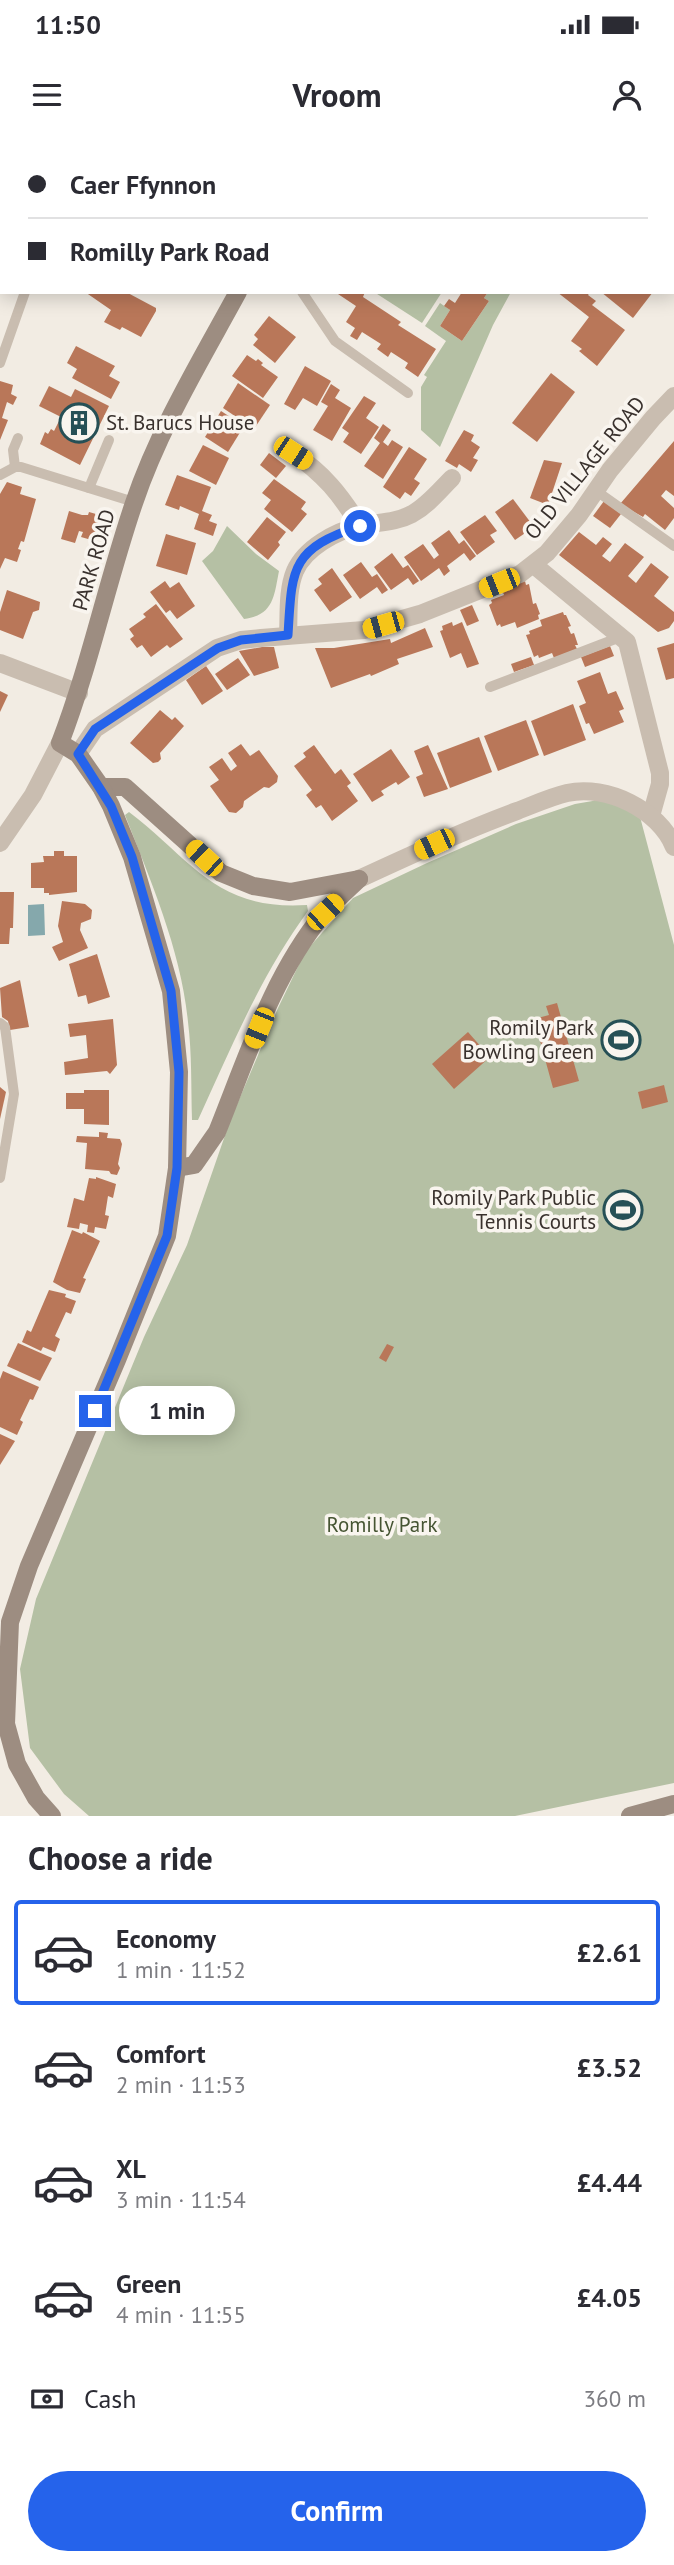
<!DOCTYPE html>
<html lang="en">
<head>
<meta charset="utf-8">
<style>
	:root { --surface:#fff; --page:#f2f2f3; --text:#2b2b33; --muted:#7c7c81; --line:#e1e1e2; --accent:#2563eb }
	body { margin:0; font-family:"PT Sans",sans-serif; background:var(--page); color:var(--text); height:100vh; display:flex; flex-direction:column; font-size:26px; white-space:nowrap }
	* { box-sizing:border-box; margin:0 }
	p { font-size:23px; color:var(--muted) }
	.icon { flex:none; width:38px; height:38px; fill:none; stroke:currentColor; stroke-width:2; stroke-linecap:round; stroke-linejoin:round }
	.map { position:relative; height:1676px; overflow:hidden }
	.details { display:flex; flex-direction:column; background:var(--surface); flex:1 }
	.details>* { flex:none }
	.banner { position:absolute; left:0px; top:0px; width:676px; height:154px; box-shadow:0 4px 18px #0003; display:grid; align-content:center; height:154px; padding:0 28px; background:var(--surface) }
	.end { position:absolute; width:32px; height:32px; margin:-16px; border:9px solid #2563eb; background:#fff; box-shadow:0 0 0 4px #fff }
	.from { border-radius:50% }
	.bubble { position:absolute; height:49px; border-radius:24px; background:var(--surface); box-shadow:0 4px 18px #0003; font-size:23px; font-weight:700; line-height:49px; text-align:center }
	.car { position:absolute; width:21px; height:42px; margin:-21px -10px; border-radius:9px; box-shadow:0 0 5px 2px #0007; background:linear-gradient(#f5c518 24%,#345 0 40%,#f5c518 0 76%,#345 0 86%,#f5c518 0) }
	.banner b { display:flex; align-items:center; gap:24px; height:66px; font-size:26px }
	.banner b+b { border-top:2px solid var(--line) }
	.banner i { width:18px; height:18px; background:var(--text) }
	ul { padding:0; list-style:none }
	li { display:flex; align-items:center; gap:21px; height:105px; margin:0 14px 10px; padding:0 14px; border:4px solid transparent; border-radius:7px }
	li div { flex:1 }
	li b { display:block; font-size:26px }
	li em { font-style:normal; font-weight:700 }
	li.selected { border-color:var(--accent) }
	li>.icon { width:63px; height:63px; stroke-width:1.5 }
	h2 { padding:0 28px; font-size:32px; line-height:84px }
	.pay { display:flex; align-items:center; gap:18px; height:77px; padding:0 28px; font-size:26px }
	.pay p { margin-inline-start:auto }
	.button { display:flex; gap:14px; margin-top:auto; padding:14px 28px }
	.button a { flex:1; height:80px; border-radius:42px; background:var(--accent); color:#fff; font-size:28px; font-weight:700; line-height:80px; text-align:center }
	.status { display:flex; justify-content:space-between; align-items:center; height:49px; padding:0 35px; background:var(--surface); direction:ltr }
	.status svg { height:19px; fill:currentColor }
	header { display:flex; justify-content:space-between; align-items:center; height:91px; padding:0 28px; background:var(--surface); font-size:32px; font-weight:700 }
	.map>svg:first-child { display:block }
</style>
</head>
<body>
<div class="status"><b>11:50</b><svg viewBox="0 0 49 12"><path d="M0 12V9h3v3zM5 12V6h3v6zM10 12V3h3v9zM15 12V0h3v12zM26 1h20v11H26zM47 4h2v5h-2z"/></svg></div>
<header><svg class="icon" aria-label="menu" viewBox="0 0 24 24"><path d="M4 6h16M4 12h16M4 18h16"/></svg>Vroom<svg class="icon" aria-label="person" viewBox="0 0 24 24"><circle cx="12" cy="8" r="4"/><path d="M4 21q1-7 8-7t8 7"/></svg></header>
<div class="map">
<svg width="674" height="1676" viewBox="0 0 674 1676">
	<rect width="100%" height="100%" fill="#f2ece3"/>
	<g fill="#b5c0a4">
		<polygon points="374,152 442,152 422,183"/>
		<polygon points="488,152 511,152 493,185 440,307 421,290 421,247 427,237 424,235 446,201 425,186 440,163 450,170 440,186 462,201 489,161 484,158"/>
		<path d="M227,386L256,414L279,431C274,456 274,475 244,479L202,421L213,411Z"/>
		<polygon points="610,658 639,673 674,805 674,1643 515,1676 89,1676 64,1654 30,1608 20,1529 36,1459 144,1197 187,1105 230,981 278,868 305,812 353,758 427,723 516,684 575,664"/>
		<path d="M129,672C192,720 216,771 307,765L308,771C261,835 231,908 198,980H192C191,947 192,914 188,882C181,810 151,742 125,675Z"/>
	</g>
	<polygon fill="#85a8ac" points="44,764 45,795 28,796 28,765"/>
	<g fill="#b97759">
		<polygon points="85,152 126,152 156,168 156,171 141,197 122,187 120,190 104,182 111,170"/>
		<polygon points="335,152 365,152 363,157 401,182 398,185 436,209 418,237 405,228 408,223 391,212 388,217 377,209 381,204 362,192 357,200 350,196 355,188 346,182 356,166"/>
		<polygon points="462,152 488,152 484,158 489,161 462,201 440,186 450,170 444,166 449,159 455,163"/>
		<polygon points="557,152 590,152 588,155 596,161 592,165 625,190 597,226 579,211 582,209 571,201 589,177"/>
		<polygon points="601,152 653,152 633,178"/>
		<polygon points="269,176 296,197 275,223 253,205 258,199 254,195"/>
		<polygon points="76,206 115,226 109,236 120,242 111,259 72,238 77,229 67,223"/>
		<polygon points="247,215 256,221 258,219 263,223 261,225 278,237 263,258 232,236"/>
		<polygon points="305,226 331,241 317,266 303,258 295,270 284,264"/>
		<polygon points="551,233 575,252 537,302 512,283"/>
		<polygon points="0,241 13,245 11,254 17,257 13,265 7,262 2,278 8,280 0,300"/>
		<polygon points="238,243 270,265 254,289 223,268"/>
		<polygon points="331,244 340,250 335,258 351,268 332,301 313,290 328,266 321,262"/>
		<polygon points="49,246 71,257 75,249 109,266 80,325 40,304 45,292 48,294 51,289 54,291 61,277 39,266"/>
		<polygon points="364,256 376,263 366,278 379,287 361,314 343,302 349,293 342,288"/>
		<polygon points="221,271 244,286 228,312 205,297"/>
		<polygon points="383,284 391,290 383,302 388,306 392,300 403,307 383,339 364,326 380,303 374,298"/>
		<polygon points="464,290 474,295 471,301 480,307 473,318 478,320 471,332 459,324 457,328 445,321"/>
		<polygon points="674,301 674,356 666,350 661,356 674,368 674,378 665,390 645,374 643,377 620,364"/>
		<polygon points="203,305 229,318 216,345 189,331"/>
		<polygon points="409,307 427,319 414,339 420,343 411,356 405,352 400,359 383,347"/>
		<polygon points="269,313 286,326 276,338 260,325"/>
		<polygon points="544,320 562,323 548,365 530,358"/>
		<polygon points="177,335 211,347 202,371 212,375 209,381 217,384 213,396 194,389 199,374 180,366 179,370 165,365"/>
		<polygon points="274,339 306,362 301,369 307,374 292,392 264,369 271,360 262,353"/>
		<polygon points="7,342 22,347 20,354 36,359 24,402 21,401 18,409 21,410 17,422 5,418 0,429 0,354"/>
		<polygon points="513,359 534,387 515,400 495,372"/>
		<polygon points="604,361 621,374 610,388 593,376"/>
		<polygon points="69,371 82,375 88,375 89,372 103,376 95,401 81,397 83,392 79,391 75,403 61,399"/>
		<polygon points="485,375 497,391 490,395 495,402 477,415 460,392"/>
		<polygon points="267,377 286,392 278,402 280,405 268,420 247,402"/>
		<polygon points="449,390 459,404 464,400 476,416 470,421 464,413 447,426 450,431 444,436 439,428 421,441 404,417 423,404 434,419 439,415 431,403"/>
		<polygon points="579,392 596,405 603,397 612,404 602,416 610,422 625,403 644,417 628,436 636,443 651,423 669,437 654,456 674,472 674,481 669,488 658,492 559,415"/>
		<polygon points="166,394 196,403 187,435 156,426"/>
		<polygon points="392,413 403,428 408,425 419,441 413,445 408,438 391,450 374,427"/>
		<polygon points="361,422 372,437 377,434 388,450 382,454 377,447 360,459 343,435"/>
		<polygon points="332,428 352,457 330,472 314,450 322,444 318,439"/>
		<polygon points="165,441 170,448 179,442 195,466 177,479 170,470 166,473 150,452"/>
		<polygon points="525,441 526,445 529,444 533,464 536,463 540,474 538,475 539,479 517,488 515,482 501,487 500,484 497,486 489,465 492,463 491,460 504,455 502,450"/>
		<polygon points="7,450 40,462 39,470 33,472 23,499 0,490 0,472"/>
		<polygon points="156,464 183,499 170,508 167,505 151,517 142,505 137,508 130,499 134,496 129,489 146,477 143,474"/>
		<polygon points="472,465 479,481 467,486 460,470"/>
		<polygon points="563,472 564,475 566,475 571,486 568,487 571,494 574,493 578,505 575,505 577,509 554,518 552,513 539,518 538,515 534,517 526,495 530,494 529,491 542,486 540,480"/>
		<polygon points="452,482 453,486 462,482 479,524 467,528 461,513 450,518 440,491 443,490 442,486"/>
		<polygon points="425,488 433,507 397,519 399,524 371,536 370,534 331,548 315,508 334,508 390,499 391,503"/>
		<polygon points="674,503 674,538 666,540 657,508"/>
		<polygon points="610,506 614,516 585,527 581,517"/>
		<polygon points="262,507 274,507 279,528 254,536 239,511"/>
		<polygon points="531,517 534,525 514,532 511,524"/>
		<polygon points="238,518 250,535 227,550 215,534"/>
		<polygon points="206,526 223,551 202,565 186,540"/>
		<polygon points="600,532 608,554 616,551 624,569 619,571 624,582 594,594 589,583 586,584 579,566 586,563 577,541"/>
		<polygon points="0,551 8,555 0,572"/>
		<polygon points="573,564 586,600 544,616 531,581"/>
		<polygon points="160,570 172,580 175,577 184,586 160,613 161,619 158,622 153,623 130,603"/>
		<polygon points="526,580 539,615 498,631 484,596"/>
		<polygon points="479,597 492,632 450,648 437,613"/>
		<polygon points="241,604 250,616 259,610 278,636 277,642 269,648 264,647 244,661 243,667 236,673 229,672 210,646 219,640 209,627 222,618 231,631 237,626 228,613"/>
		<polygon points="314,605 335,634 341,629 351,643 347,646 358,661 332,681 321,665 316,668 306,655 312,650 294,626 306,617 303,613"/>
		<polygon points="428,605 448,649 424,657 416,637 423,634 414,611"/>
		<polygon points="391,609 410,637 398,645 396,642 381,651 384,655 372,662 353,634"/>
		<polygon points="54,711 64,711 64,716 77,716 77,752 49,755 49,753 44,753 44,748 31,748 31,723 44,722 43,716 54,716"/>
		<polygon points="0,752 14,752 13,788 10,788 9,804 0,804"/>
		<polygon points="62,761 85,764 92,770 91,779 81,783 80,790 88,808 59,821 52,807 63,802 58,786"/>
		<polygon points="97,814 110,857 88,864 86,855 78,857 69,824"/>
		<polygon points="20,840 29,887 10,890 8,881 2,877 0,848"/>
		<polygon points="557,863 579,941 553,948 534,879 549,875 546,866"/>
		<polygon points="113,879 117,925 110,934 107,931 65,935 64,922 88,918 86,895 70,897 68,884"/>
		<polygon points="468,892 490,917 454,949 432,924"/>
		<polygon points="664,945 668,962 642,969 638,952"/>
		<polygon points="0,947 6,952 0,979"/>
		<polygon points="84,950 109,950 109,985 84,984 84,969 66,969 66,953 84,953"/>
		<polygon points="99,992 108,993 107,998 120,999 122,1004 118,1024 120,1028 117,1035 111,1034 109,1031 85,1029 87,1003 76,1002 77,996 99,997"/>
		<polygon points="96,1037 116,1044 113,1058 108,1056 105,1075 109,1076 106,1089 95,1087 94,1093 87,1092 88,1085 80,1083 79,1089 67,1087 74,1058 84,1061 89,1038 96,1039"/>
		<polygon points="72,1090 82,1094 83,1092 100,1101 83,1138 86,1139 80,1153 67,1150 53,1142"/>
		<polygon points="49,1150 66,1154 65,1157 76,1161 71,1174 66,1172 55,1196 60,1199 55,1212 43,1207 41,1211 22,1202 27,1190 31,1192"/>
		<polygon points="18,1203 52,1218 40,1241 7,1226"/>
		<polygon points="387,1204 394,1207 386,1222 379,1218"/>
		<polygon points="3,1231 39,1247 33,1260 30,1259 20,1280 23,1282 17,1295 0,1287 0,1239"/>
		<polygon points="0,1294 15,1301 0,1325"/>
	</g>
	<g fill="none" stroke-linecap="round" stroke-linejoin="round">
		<g stroke="#c9bdb0" stroke-width="10">
			<polyline points="306,0 308,2"/>
			<polyline points="403,0 412,2"/>
			<polyline points="445,0 447,2"/>
			<polyline points="100,2 101,0"/>
			<polyline points="302,152 335,201 408,253"/>
			<polyline points="0,223 25,152"/>
			<polyline points="15,327 13,310 18,298"/>
			<polyline points="0,335 15,327 21,327 134,362"/>
			<polyline points="89,348 109,300"/>
			<polyline points="595,350 674,406"/>
			<polyline points="490,547 623,496"/>
			<polyline points="0,883 5,887 14,954 0,1038"/>
		</g>
		<g stroke="#c9bdb0" stroke-width="18">
			<polyline points="0,51 2,51"/>
			<path d="M293,313C324,334 340,354 360,386"/>
			<polyline points="534,425 627,502 660,633 660,644 651,676"/>
			<path d="M288,495C289,475 287,450 295,431C305,408 336,391 359,386C378,382 395,383 412,374C428,365 439,351 452,338"/>
			<polyline points="0,523 79,553"/>
			<polyline points="78,614 95,589 217,508 241,500 261,498 364,490 420,474 520,434 547,413 579,375 610,330 653,278 674,256"/>
			<polyline points="0,703 33,655 60,603"/>
			<path d="M359,739C411,715 463,691 517,671C533,665 550,657 567,653C607,644 659,670 674,707"/>
		</g>
		<g stroke="#9d8d81" stroke-width="18">
			<polyline points="336,2 338,0"/>
			<polyline points="101,647 125,647 221,733 253,746 290,752 359,739"/>
			<path d="M177,1028L194,1025L217,992C247,918 272,836 324,773C334,761 348,750 359,739"/>
			<path d="M52,1676L36,1658L17,1624L6,1584L10,1482L29,1426L117,1220L167,1096L177,1028L179,932L171,851L132,717L111,666L101,647L78,614L60,603C90,525 107,442 134,363C159,289 201,220 238,152"/>
			<polyline points="630,1676 674,1664"/>
		</g>
		<polyline stroke="#796a60" stroke-width="18" points="628,0 629,2"/>
	</g>
	<g fill="none" stroke-linecap="round" stroke-linejoin="round">
		<path stroke="#2563eb" stroke-width="9" d="M95,1271L167,1096L177,1028L179,932L171,851L132,717L111,666L78,614L95,589L218,508L241,500L288,495C292,429 290,409 360,386"/>
	</g>
	<defs>
		<g id="building-ring" transform="scale(2.0125)"><circle r="9.5" fill="#f9f5ef" stroke="#265056" stroke-width="1.5"/><path d="M-4-6H4V6H1V3H-1V6H-4ZM-2.5-4.3h1.7v1.8h-1.7ZM.8-4.3h1.7v1.8H.8ZM-2.5-1h1.7V.8h-1.7ZM.8-1h1.7V.8H.8Z" fill="#265056"/></g>
		<g id="stadium-ring" transform="scale(2.0125)"><circle r="9.5" fill="#f9f5ef" stroke="#265056" stroke-width="1.5"/><path d="M0-5a6.5 5 0 1 0 0 10a6.5 5 0 1 0 0-10ZM-3.5-1.8h7v3.6h-7Z" fill="#265056"/></g>
	</defs>
	<g fill-rule="evenodd">
		<use href="#building-ring" x="79" y="283"/>
		<use href="#stadium-ring" x="621" y="900"/>
		<use href="#stadium-ring" x="623" y="1070"/>
	</g>
	<g text-anchor="middle" stroke-width="7" stroke-linejoin="round" paint-order="stroke">
		<g font-size="21" fill="#39312d" stroke="#f9f5ef" text-anchor="end">
			<text x="106" y="290" text-anchor="start">St. Barucs House</text>
			<text x="594" y="895">Romily Park<tspan x="594" dy="24">Bowling Green</tspan></text>
			<text x="596" y="1065">Romily Park Public<tspan x="596" dy="24">Tennis Courts</tspan></text>
		</g>
		<g font-size="21" fill="#39312d" stroke="#f9f5ef">
			<text transform="translate(585 328) rotate(-51)" y="7">OLD VILLAGE ROAD</text>
			<text transform="translate(94 420) rotate(-74)" y="7">PARK ROAD</text>
		</g>
		<g font-size="21" fill="#465533" stroke="#f9f5ef">
			<text x="382" y="1392">Romilly Park</text>
		</g>
	</g>
</svg>
<i class="end from" style="left:360px;top:386px"></i>
<i class="end" style="left:95px;top:1271px"></i>
<div class="bubble" style="left:119px;top:1246px;width:116px">1 min</div>
<i class="car" style="left:293px;top:313px;rotate:123deg"></i>
<i class="car" style="left:499px;top:443px;rotate:248deg"></i>
<i class="car" style="left:383px;top:485px;rotate:254deg"></i>
<i class="car" style="left:434px;top:704px;rotate:245deg"></i>
<i class="car" style="left:204px;top:718px;rotate:313deg"></i>
<i class="car" style="left:325px;top:772px;rotate:47deg"></i>
<i class="car" style="left:259px;top:888px;rotate:202deg"></i>
<div class="banner">
<b><i class="from"></i>Caer Ffynnon</b>
<b><i></i>Romilly Park Road</b>
</div>
</div>
<section class="details">
<h2>Choose a ride</h2>
<ul>
<li class="selected"><svg class="icon" aria-label="car" viewBox="0 0 24 24"><path d="M5 17H2v-5l4-1 3-4h7l3 4 3 1v5h-3M9 17h6M6 11h13"/><circle cx="7" cy="17" r="2"/><circle cx="17" cy="17" r="2"/></svg><div><b>Economy</b><p>1 min · 11:52</p></div><em>£2.61</em></li>
<li><svg class="icon" aria-label="car" viewBox="0 0 24 24"><path d="M5 17H2v-5l4-1 3-4h7l3 4 3 1v5h-3M9 17h6M6 11h13"/><circle cx="7" cy="17" r="2"/><circle cx="17" cy="17" r="2"/></svg><div><b>Comfort</b><p>2 min · 11:53</p></div><em>£3.52</em></li>
<li><svg class="icon" aria-label="car" viewBox="0 0 24 24"><path d="M5 17H2v-5l4-1 3-4h7l3 4 3 1v5h-3M9 17h6M6 11h13"/><circle cx="7" cy="17" r="2"/><circle cx="17" cy="17" r="2"/></svg><div><b>XL</b><p>3 min · 11:54</p></div><em>£4.44</em></li>
<li><svg class="icon" aria-label="car" viewBox="0 0 24 24"><path d="M5 17H2v-5l4-1 3-4h7l3 4 3 1v5h-3M9 17h6M6 11h13"/><circle cx="7" cy="17" r="2"/><circle cx="17" cy="17" r="2"/></svg><div><b>Green</b><p>4 min · 11:55</p></div><em>£4.05</em></li>
</ul>
<div class="pay"><svg class="icon" aria-label="cash" viewBox="0 0 24 24"><path d="M3 7h18v10H3z"/><circle cx="12" cy="12" r="2"/></svg>Cash<p>360 m</p></div>
<div class="button"><a>Confirm</a></div>
</section>
</body>
</html>
